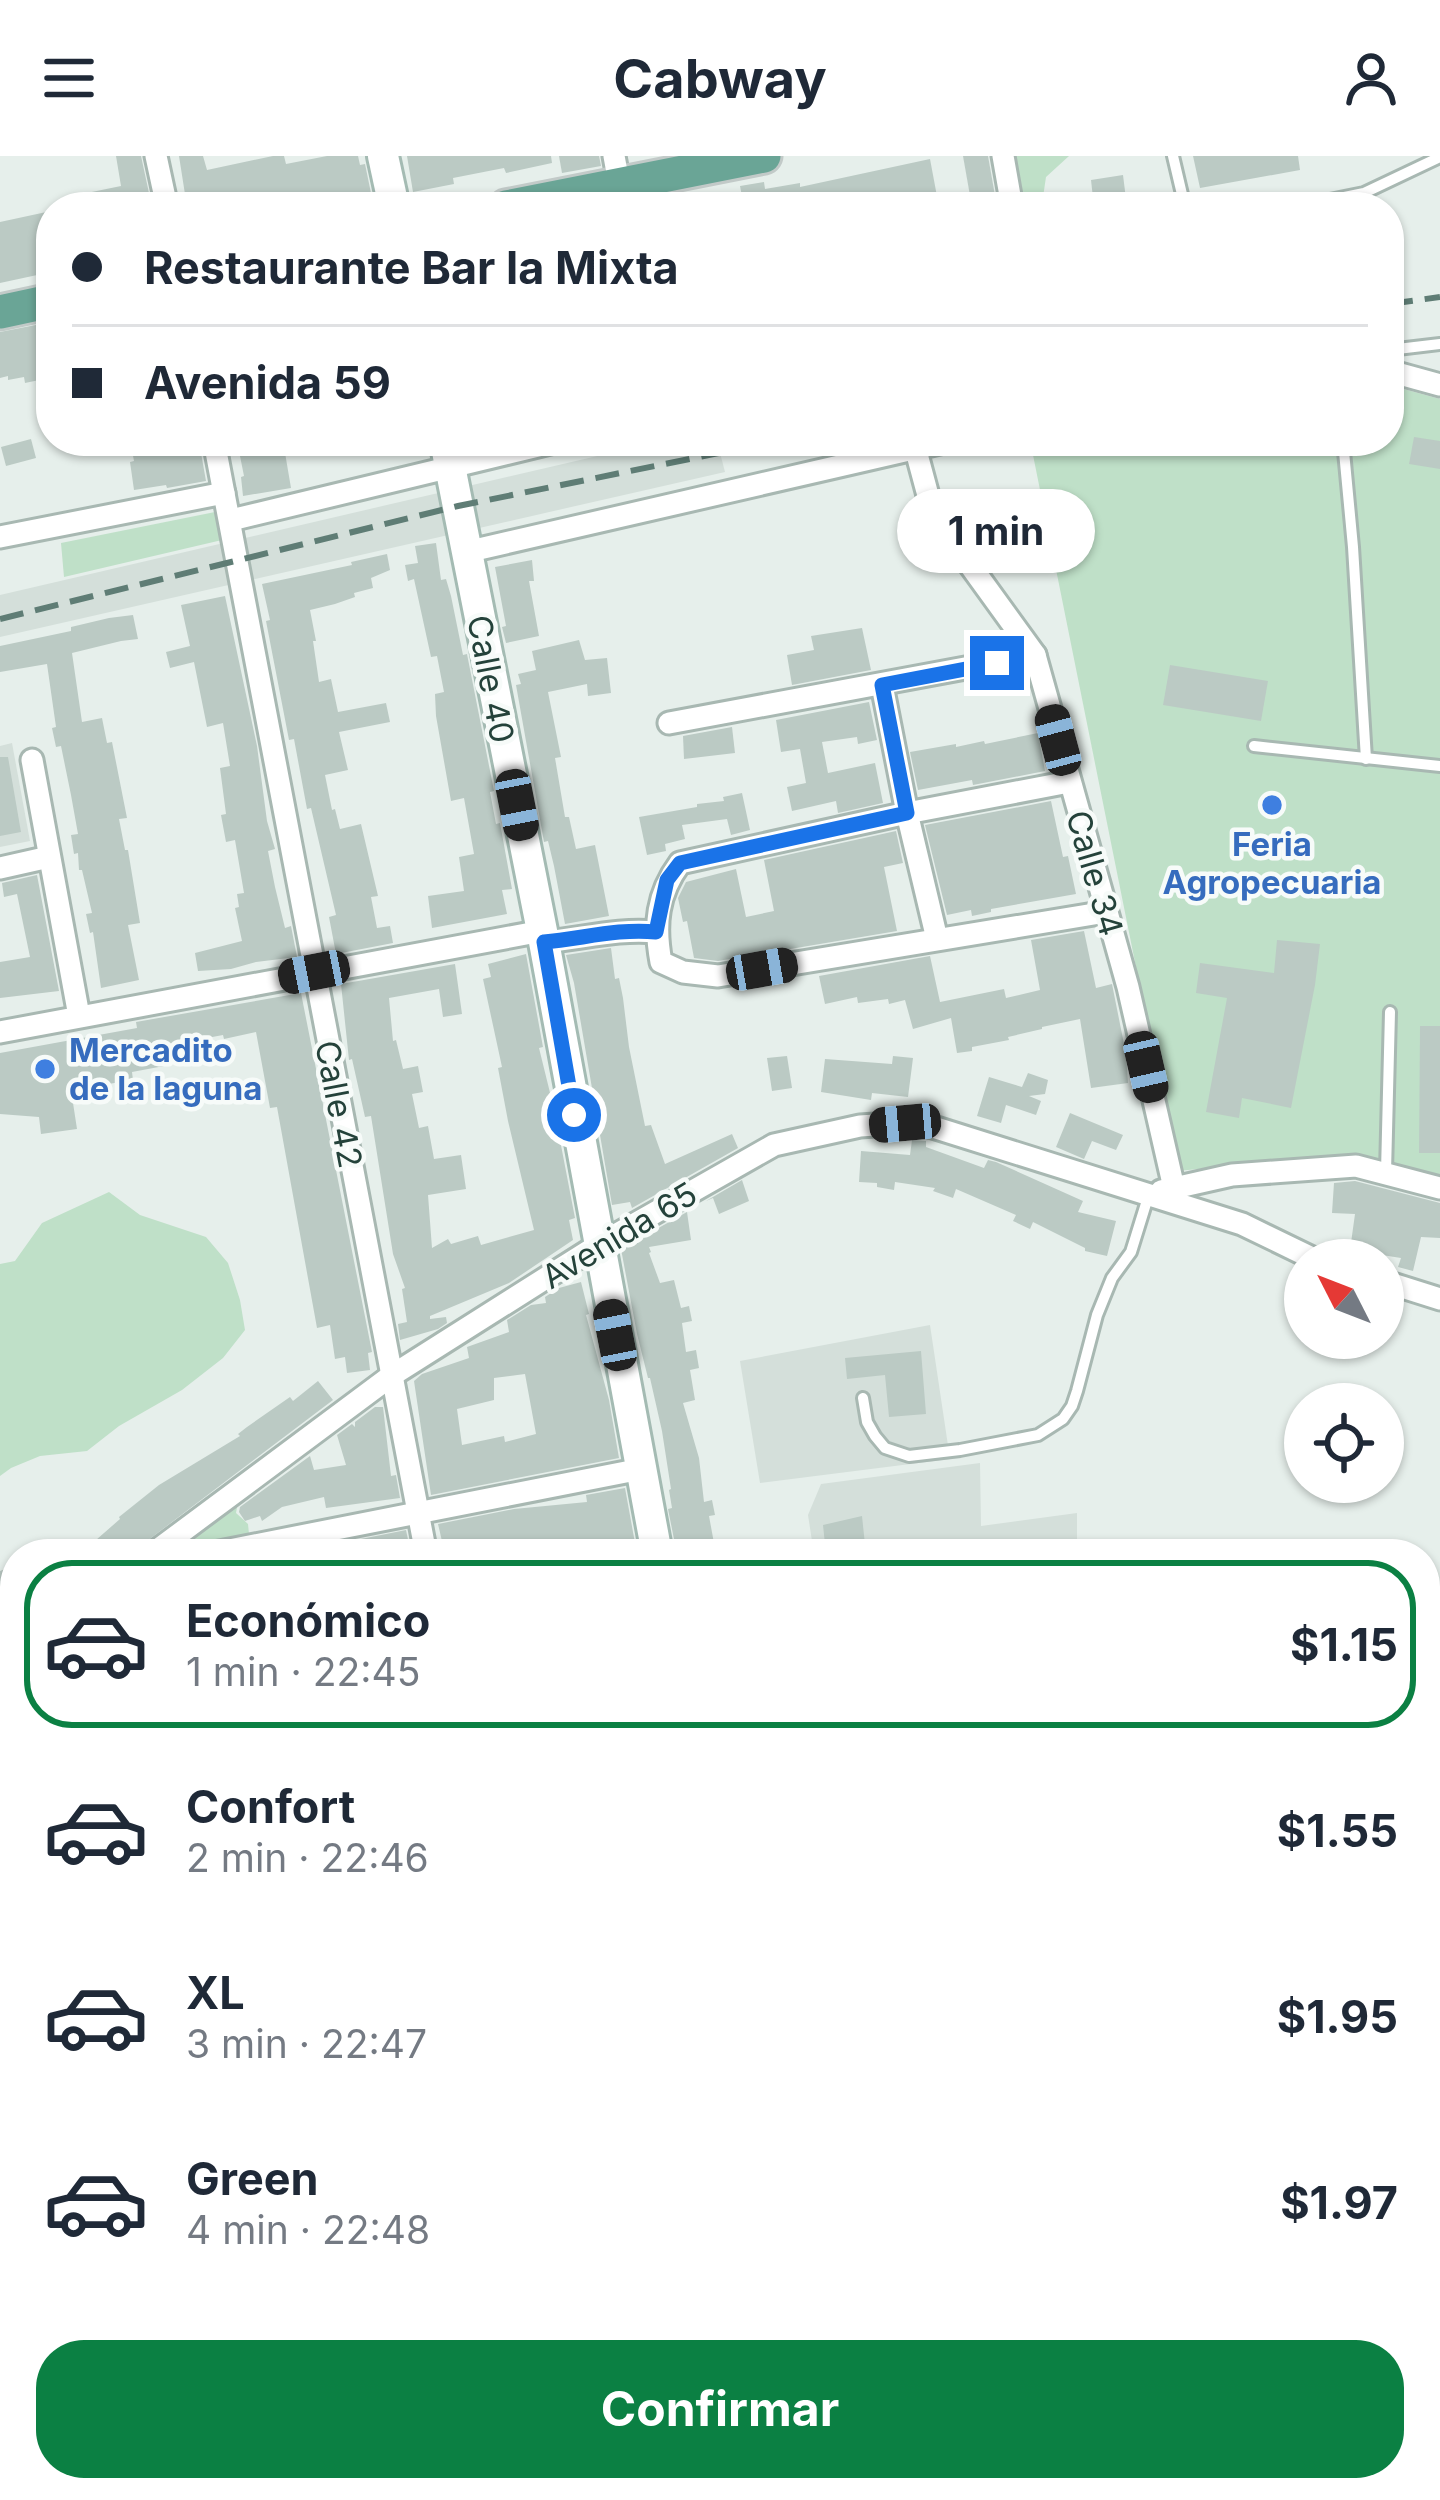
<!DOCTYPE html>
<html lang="es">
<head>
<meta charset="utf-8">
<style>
	:root { --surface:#fff; --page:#f6f6f7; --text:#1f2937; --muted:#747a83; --line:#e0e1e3; --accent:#0b8043 }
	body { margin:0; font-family:Inter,sans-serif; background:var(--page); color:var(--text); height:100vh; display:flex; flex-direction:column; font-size:45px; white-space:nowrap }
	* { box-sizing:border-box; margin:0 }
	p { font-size:39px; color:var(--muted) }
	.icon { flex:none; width:66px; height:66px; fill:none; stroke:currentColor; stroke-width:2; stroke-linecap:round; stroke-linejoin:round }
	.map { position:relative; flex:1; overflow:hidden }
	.sheet { position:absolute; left:0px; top:1383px; width:1440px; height:963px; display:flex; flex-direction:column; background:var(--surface); border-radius:48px 48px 0 0; box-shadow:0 3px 9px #0004 }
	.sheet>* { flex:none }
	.top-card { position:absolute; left:36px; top:36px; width:1368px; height:264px; border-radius:48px; box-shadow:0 3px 9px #0004; display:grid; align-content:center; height:264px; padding:0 36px; background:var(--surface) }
	.needle { width:78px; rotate:312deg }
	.tools { position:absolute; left:1284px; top:1083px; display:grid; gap:24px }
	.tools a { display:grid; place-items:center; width:120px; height:120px; border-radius:50%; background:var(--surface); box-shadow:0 3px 9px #0004; font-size:60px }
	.end { position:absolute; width:54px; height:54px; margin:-27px; border:15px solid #1a73e8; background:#fff; box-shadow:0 0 0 6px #fff }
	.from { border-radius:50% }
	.bubble { position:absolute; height:84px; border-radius:42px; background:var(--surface); box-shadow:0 3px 9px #0004; font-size:39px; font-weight:700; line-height:84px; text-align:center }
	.car { position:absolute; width:36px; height:72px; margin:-36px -18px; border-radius:15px; box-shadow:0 0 9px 3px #0007; background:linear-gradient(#222 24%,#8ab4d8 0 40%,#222 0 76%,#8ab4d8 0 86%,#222 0) }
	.top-card b { display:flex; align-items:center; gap:42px; height:114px; font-size:45px }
	.top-card b+b { border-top:3px solid var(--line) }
	.top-card i { width:30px; height:30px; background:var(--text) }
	ul { padding:21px 0 0; list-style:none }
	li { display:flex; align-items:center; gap:36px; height:168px; margin:0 24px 18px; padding:0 12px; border:6px solid transparent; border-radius:48px }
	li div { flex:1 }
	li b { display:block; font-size:45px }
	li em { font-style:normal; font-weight:700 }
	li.current { border-color:var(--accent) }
	li>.icon { width:108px; height:108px; stroke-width:1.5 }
	.button { display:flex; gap:24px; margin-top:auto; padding:24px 36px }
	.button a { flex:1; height:138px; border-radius:48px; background:var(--accent); color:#fff; font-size:48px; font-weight:700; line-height:138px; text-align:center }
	header { display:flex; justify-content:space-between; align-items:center; height:156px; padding:0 36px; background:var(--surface); font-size:54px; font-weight:700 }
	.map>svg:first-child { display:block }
</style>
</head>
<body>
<header><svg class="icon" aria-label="menu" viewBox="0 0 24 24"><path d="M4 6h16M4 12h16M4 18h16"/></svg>Cabway<svg class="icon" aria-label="person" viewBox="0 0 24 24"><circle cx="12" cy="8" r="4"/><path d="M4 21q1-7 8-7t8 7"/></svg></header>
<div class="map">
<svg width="1440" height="2344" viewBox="0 0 1440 2344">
	<rect width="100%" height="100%" fill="#e6efeb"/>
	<g fill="#d4dfda">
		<polygon points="662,285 717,285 725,316 0,481 0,439"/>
		<polygon points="12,587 30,685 0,691 0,590"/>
		<polygon points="930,1169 950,1303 760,1327 740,1205"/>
		<polygon points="980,1307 981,1370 1077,1357 1077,1398 814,1398 808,1359 821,1328"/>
		<polygon points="15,1901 15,2246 0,2251 0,1903"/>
	</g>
	<g fill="#bfe0c8">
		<polygon points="1012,0 1069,0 1046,21 1042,48 1028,51 1019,38"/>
		<polygon points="1389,229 1440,243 1440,1022 1342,1000 1177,1015 1033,299 1075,285 1389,285"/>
		<polygon points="215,356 219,364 222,384 64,421 61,387"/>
		<polygon points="109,1036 140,1059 206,1081 228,1107 240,1144 245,1174 223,1202 182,1234 119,1270 87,1295 40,1300 11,1312 0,1320 0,1108 15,1105 42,1067"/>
		<polygon points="238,1346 236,1357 248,1368 249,1378 181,1392 179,1389"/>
		<polygon points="1425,2208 1440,2208 1440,2344 1005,2344 1004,2331 1425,2331"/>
	</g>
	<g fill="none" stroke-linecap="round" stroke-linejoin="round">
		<g stroke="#8ec9d4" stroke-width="6">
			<polyline points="1436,2088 1440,2180"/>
			<polyline points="1425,2103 1436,2088 1440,2070"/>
			<polyline points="0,2276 15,2271"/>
			<polyline points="1421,2344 1440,2300"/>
		</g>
	</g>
	<g fill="#bbcac4" fill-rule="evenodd">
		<polygon points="116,0 141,0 152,51 85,51 82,38 121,30"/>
		<polygon points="179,0 203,0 207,14 273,0 284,0 286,8 327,0 358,0 360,9 365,8 372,42 328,51 187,51"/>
		<polygon points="407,0 551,0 552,7 506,17 504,12 453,22 454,28 413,36"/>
		<polygon points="559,0 599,0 601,10 562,17"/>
		<polygon points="963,0 988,0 997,51 972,51"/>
		<polygon points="1193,0 1298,0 1300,14 1200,32"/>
		<polygon points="930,3 939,51 744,51 740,30 764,26 765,33 800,27 800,31"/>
		<polygon points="1123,19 1127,51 1094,51 1091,24"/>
		<polygon points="51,55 51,116 0,127 0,66"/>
		<polygon points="51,166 51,192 39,194 44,223 25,227 24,221 8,224 8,220 0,222 0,176"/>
		<polygon points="1414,281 1440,285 1440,313 1409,308"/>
		<polygon points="31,283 36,302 6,310 1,291"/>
		<polygon points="157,285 182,285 184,300 201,297 206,325 167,332 166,329 134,334 130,306 134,305 131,289"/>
		<polygon points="237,285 283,285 291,332 243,340 241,321 244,320"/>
		<polygon points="436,387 441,424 446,423 451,440 463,499 467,498 494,635 490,636 496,668 500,667 512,733 502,734 507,758 432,772 428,740 464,735 459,701 474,698 464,642 451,645 436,560 435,538 444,536 437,500 431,501 414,423 408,425 405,409 418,407 415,390"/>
		<polygon points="387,398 390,414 371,422 373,432 354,437 355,441 335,448 310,454 316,485 313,485 319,526 331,523 338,556 386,547 390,566 339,576 348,614 325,619 332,654 335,653 340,673 361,668 378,740 371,741 377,772 390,770 393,787 336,798 329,761 336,759 311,652 307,653 294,583 289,584 266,465 270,464 262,428 352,409 351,406"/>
		<polygon points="532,404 534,425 529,425 539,480 506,487 502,471 506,470 495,411"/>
		<polygon points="225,440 257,590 267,665 275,693 268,695 275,731 285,772 291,770 297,801 256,806 231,813 198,815 195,797 242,785 235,752 239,751 237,738 244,737 235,684 226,686 221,659 226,658 220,612 230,610 223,567 207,571 194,506 170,512 166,496 190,490 181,449"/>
		<polygon points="133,459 138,483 121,485 72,497 82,566 102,562 107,587 112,586 127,662 119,663 125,694 128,694 140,767 128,769 139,824 101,832 93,776 90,777 86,758 92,757 82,714 79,714 78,697 74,698 71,679 78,678 71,639 61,590 56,591 52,572 56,571 47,508 0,516 0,490 71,475 71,471 109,462"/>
		<polygon points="862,472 871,514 792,529 787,499 814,494 811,480"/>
		<polygon points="579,484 585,504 607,502 611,537 588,540 587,528 548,536 561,601 555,602 565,661 569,661 576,693 595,689 609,760 565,768 554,710 548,685 544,686 516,529 521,528 518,518 536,514 532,495"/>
		<polygon points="1170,509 1268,525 1261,565 1163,549"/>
		<polygon points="869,546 877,584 858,588 857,581 822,586 828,617 875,607 883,647 838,657 836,645 792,655 787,631 806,627 800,593 781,596 776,564"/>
		<polygon points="732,571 735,597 684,603 683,580"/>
		<polygon points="1038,577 1045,615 973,629 972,624 918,634 910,596 956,588 956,591 984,585 985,588"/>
		<polygon points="0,601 8,601 21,676 0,680"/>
		<polygon points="742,637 750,674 731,679 727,663 682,669 685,683 665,688 666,695 647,699 639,661 697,651 697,648 724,645 723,641"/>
		<polygon points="1051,645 1063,701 1068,700 1076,738 991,753 991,756 972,760 971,754 947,759 925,669"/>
		<polygon points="896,675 903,707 884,711 897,775 718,805 694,802 687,765 683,766 678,742 686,726 736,713 746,761 774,755 764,704"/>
		<polygon points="37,719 59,835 0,842 0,806 30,801 17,738 4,741 2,727"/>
		<polygon points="1084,775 1096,832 1112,828 1126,898 1128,927 1091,932 1080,863 1042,871 1042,873 1008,881 1009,884 972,891 972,895 957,897 951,862 913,873 905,844 889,848 888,843 858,847 857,841 825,848 819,820 930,800 940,846 1004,833 1006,842 1040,834 1031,784"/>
		<polygon points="1277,784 1320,788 1315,829 1291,952 1242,942 1239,962 1206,956 1227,842 1196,837 1200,807 1274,817"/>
		<polygon points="611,792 615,823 619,822 623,842 629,891 645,970 651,969 665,1008 732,978 738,992 632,1052 630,1046 612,1049 574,827 566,799"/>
		<polygon points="526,798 543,891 539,892 554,953 575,1062 569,1064 573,1084 509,1127 430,1160 430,1163 446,1161 447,1167 438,1173 400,1184 398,1168 407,1166 402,1133 405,1132 393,1098 371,960 365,961 352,903 349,904 341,828 455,808 462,858 443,861 439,833 389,842 393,885 396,884 403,913 418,910 423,936 412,938 419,972 428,970 434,1003 461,999 466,1033 428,1039 432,1092 448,1083 451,1088 478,1080 481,1089 534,1074 508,965 498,912 502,911 483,823 491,821 488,808"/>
		<polygon points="301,837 372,1196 368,1197 370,1214 347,1217 345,1201 335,1203 330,1169 317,1172 277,951 270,952 256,876 224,883 223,879 180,887 181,902 163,904 164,910 132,916 133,924 71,934 77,973 41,978 39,961 0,958 0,897 137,872 136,866"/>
		<polygon points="1420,870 1440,870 1440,997 1419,997"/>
		<polygon points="787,900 792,932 772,935 767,902"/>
		<polygon points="893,900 913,902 908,941 872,937 871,944 821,936 825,903 892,908"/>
		<polygon points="1028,917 1048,924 1045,938 1029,940 1041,945 1036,959 1006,949 1001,967 977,960 989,921 1022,931"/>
		<polygon points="1070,957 1123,979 1116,994 1092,985 1084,1003 1056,991"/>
		<polygon points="912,984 926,985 926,991 984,1012 988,1004 996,1006 1083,1045 1078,1056 1116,1065 1107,1100 1085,1095 1085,1092 1033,1066 1030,1073 1013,1065 1016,1059 956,1033 953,1042 933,1035 935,1032 895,1026 894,1034 877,1031 877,1027 859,1026 861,995 910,999"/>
		<polygon points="742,1024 749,1045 719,1058 713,1042 706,1045"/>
		<polygon points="1355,1025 1440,1047 1440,1082 1421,1081 1413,1115 1398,1111 1401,1102 1350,1094 1355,1058 1332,1057 1334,1027"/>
		<polygon points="687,1056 691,1084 649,1091 651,1096 649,1097 660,1127 674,1124 681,1152 689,1150 692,1165 682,1167 686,1196 696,1194 699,1212 690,1214 695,1244 683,1247 699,1302 704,1346 712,1344 715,1359 709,1360 716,1398 677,1398 668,1353 672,1352 669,1334 671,1333 662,1275 650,1222 648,1222 637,1178 621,1093"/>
		<path d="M581,1126L589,1158L586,1159L609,1244L619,1302L431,1339L414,1225L422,1218L469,1202L467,1191L509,1176L507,1164L531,1149L546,1147L545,1141L559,1132ZM525,1218L536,1278L505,1286L504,1280L462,1289L457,1253L494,1244V1222Z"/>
		<polygon points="921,1195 926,1258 889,1261 885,1219 847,1223 845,1202"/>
		<polygon points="318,1225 333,1244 139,1391 128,1398 80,1398 120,1363 119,1361 159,1329 240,1280 238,1278 247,1271 290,1241 293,1245"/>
		<polygon points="375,1251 383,1251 391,1320 396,1319 400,1342 326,1352 324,1341 282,1351 262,1365 260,1360 245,1365 239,1356 240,1351 310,1300 314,1314 346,1309 337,1279 352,1268 355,1271 355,1266"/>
		<polygon points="625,1332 637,1398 445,1398 438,1368 514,1353 587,1346 586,1339"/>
		<polygon points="862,1360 866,1398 826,1398 823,1369"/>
		<polygon points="406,1374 411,1398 322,1398 321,1391"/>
		<polygon points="15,1409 15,1472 8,1474 0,1454 0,1415"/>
		<polygon points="15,1549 15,1587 0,1590 0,1552"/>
		<polygon points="12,1690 15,1699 15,1878 0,1881 0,1693"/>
	</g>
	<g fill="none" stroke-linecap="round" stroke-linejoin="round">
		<g stroke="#a8b8b2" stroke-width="16">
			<g id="service">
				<polyline points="1173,0 1185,51"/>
				<polyline points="1295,51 1364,37 1440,1"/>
				<polyline points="1389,194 1440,188"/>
				<polyline points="1343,285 1353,391 1366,603"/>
				<polyline points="1254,590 1440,610"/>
				<polyline points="1386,1016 1390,856"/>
				<polyline points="863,1242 867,1266 875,1280 885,1292 909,1300 960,1294 1038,1279 1063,1263 1072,1250 1077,1235 1097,1159 1112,1122 1131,1096 1149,1038"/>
			</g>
		</g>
		<g stroke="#a8b8b2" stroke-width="27">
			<g id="minor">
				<polyline points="156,0 167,51"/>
				<polyline points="614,0 619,27"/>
				<polyline points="1003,0 1012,51"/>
				<polyline points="1389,215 1440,229"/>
				<polyline points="214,285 426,1398"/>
				<polyline points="915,291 933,358 1035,499 1128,831 1174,1032"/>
				<polyline points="231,364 559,285"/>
				<polyline points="0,381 224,337"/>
				<polyline points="466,396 948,285"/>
				<polyline points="882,529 907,657 937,783"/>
				<polyline points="669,567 1035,499"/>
				<polyline points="32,604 79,860"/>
				<path d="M1069,626L907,657L680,707C657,738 654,769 661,806L683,816L718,820L1106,756"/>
				<polyline points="0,712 49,701"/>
				<path d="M544,786C581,783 618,772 656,776"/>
				<polyline points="0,876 542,775"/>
				<polyline points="1161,1035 1232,1019 1356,1010 1440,1032"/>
				<polyline points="1383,1125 1440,1143"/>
				<polyline points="152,1398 391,1220 598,1089 774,989 860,970 905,967 933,971 1242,1068 1316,1104"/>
				<polyline points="209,1398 641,1313"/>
				<polyline points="0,1496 15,1487"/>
				<polyline points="0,1613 15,1611"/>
			</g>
		</g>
		<g stroke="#a4bbb3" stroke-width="36">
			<g id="secondary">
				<polyline points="383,0 394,51"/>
				<polyline points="445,285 542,775 657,1398"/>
				<polyline points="924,2331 925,2344"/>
			</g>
		</g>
		<g stroke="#c2cac8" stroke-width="39">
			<g id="primary">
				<polyline points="506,51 764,0"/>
				<polyline points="0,156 51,145"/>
			</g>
		</g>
		<use href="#service" stroke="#fff" stroke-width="10"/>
		<use href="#minor" stroke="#fff" stroke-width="21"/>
		<use href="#secondary" stroke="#fff" stroke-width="30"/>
		<use href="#primary" stroke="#6aa596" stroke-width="33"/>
		<g stroke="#5f7d75" stroke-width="6" stroke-dasharray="24 12" stroke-linecap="butt">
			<polyline points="1389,148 1440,141"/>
			<polyline points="0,463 458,350 778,285"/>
		</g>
	</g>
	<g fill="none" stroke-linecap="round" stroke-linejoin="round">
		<path stroke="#1a73e8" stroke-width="15" d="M574,959L544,786C581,783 618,772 656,776L667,724L680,707L907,657L882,529L997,507"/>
	</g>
	<g fill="#3f7fe0" stroke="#f7fbf9" stroke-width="4.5">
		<circle cx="1272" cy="649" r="12"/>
		<circle cx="45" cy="913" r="12"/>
	</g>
	<g text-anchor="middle" stroke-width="9" stroke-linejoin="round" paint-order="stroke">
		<g font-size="33" fill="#24423a" stroke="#f7fbf9">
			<text transform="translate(491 523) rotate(79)" y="12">Calle 40</text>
			<text transform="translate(1095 717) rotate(74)" y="12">Calle 34</text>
			<text transform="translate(339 948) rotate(79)" y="12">Calle 42</text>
			<text transform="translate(619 1079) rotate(-31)" y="12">Avenida 65</text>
		</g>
		<g font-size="33" font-weight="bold" fill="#366cbe" stroke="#f7fbf9">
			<text x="1272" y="700">Feria<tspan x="1272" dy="38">Agropecuaria</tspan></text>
			<text x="69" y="906" text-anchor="start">Mercadito<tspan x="69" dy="38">de la laguna</tspan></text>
		</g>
	</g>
</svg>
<div class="tools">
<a><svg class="needle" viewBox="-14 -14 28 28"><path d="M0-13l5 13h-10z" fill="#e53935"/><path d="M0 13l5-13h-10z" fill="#747a83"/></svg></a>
<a><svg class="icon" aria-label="locate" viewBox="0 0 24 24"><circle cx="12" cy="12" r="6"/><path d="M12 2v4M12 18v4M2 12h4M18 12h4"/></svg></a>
</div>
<i class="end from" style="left:574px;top:959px"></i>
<i class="end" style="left:997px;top:507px"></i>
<div class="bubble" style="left:897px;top:333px;width:198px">1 min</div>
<i class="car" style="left:1058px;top:584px;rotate:345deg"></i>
<i class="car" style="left:517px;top:649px;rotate:169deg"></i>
<i class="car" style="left:762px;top:813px;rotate:80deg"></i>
<i class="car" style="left:314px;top:816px;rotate:259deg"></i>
<i class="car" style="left:1146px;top:911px;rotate:167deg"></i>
<i class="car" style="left:905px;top:967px;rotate:265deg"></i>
<i class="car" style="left:615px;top:1179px;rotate:349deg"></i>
<div class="top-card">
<b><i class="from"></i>Restaurante Bar la Mixta</b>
<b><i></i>Avenida 59</b>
</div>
<section class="sheet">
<ul>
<li class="current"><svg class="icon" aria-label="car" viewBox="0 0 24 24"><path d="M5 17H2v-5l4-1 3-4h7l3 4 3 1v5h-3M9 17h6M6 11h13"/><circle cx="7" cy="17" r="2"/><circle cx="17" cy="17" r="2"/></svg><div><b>Económico</b><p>1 min · 22:45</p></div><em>$1.15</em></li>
<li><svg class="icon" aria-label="car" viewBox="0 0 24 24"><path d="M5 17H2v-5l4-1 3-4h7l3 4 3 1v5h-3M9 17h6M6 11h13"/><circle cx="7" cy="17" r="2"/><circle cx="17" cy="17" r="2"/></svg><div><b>Confort</b><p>2 min · 22:46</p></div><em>$1.55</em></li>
<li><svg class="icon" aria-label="car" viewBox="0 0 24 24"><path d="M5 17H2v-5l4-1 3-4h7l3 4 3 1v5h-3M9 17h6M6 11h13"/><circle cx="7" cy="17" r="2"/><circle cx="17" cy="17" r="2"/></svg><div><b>XL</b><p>3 min · 22:47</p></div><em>$1.95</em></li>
<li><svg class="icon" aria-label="car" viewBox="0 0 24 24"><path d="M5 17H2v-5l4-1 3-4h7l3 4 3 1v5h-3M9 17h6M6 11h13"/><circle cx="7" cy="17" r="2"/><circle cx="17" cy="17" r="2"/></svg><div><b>Green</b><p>4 min · 22:48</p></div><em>$1.97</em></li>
</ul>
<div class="button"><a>Confirmar</a></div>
</section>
</div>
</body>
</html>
